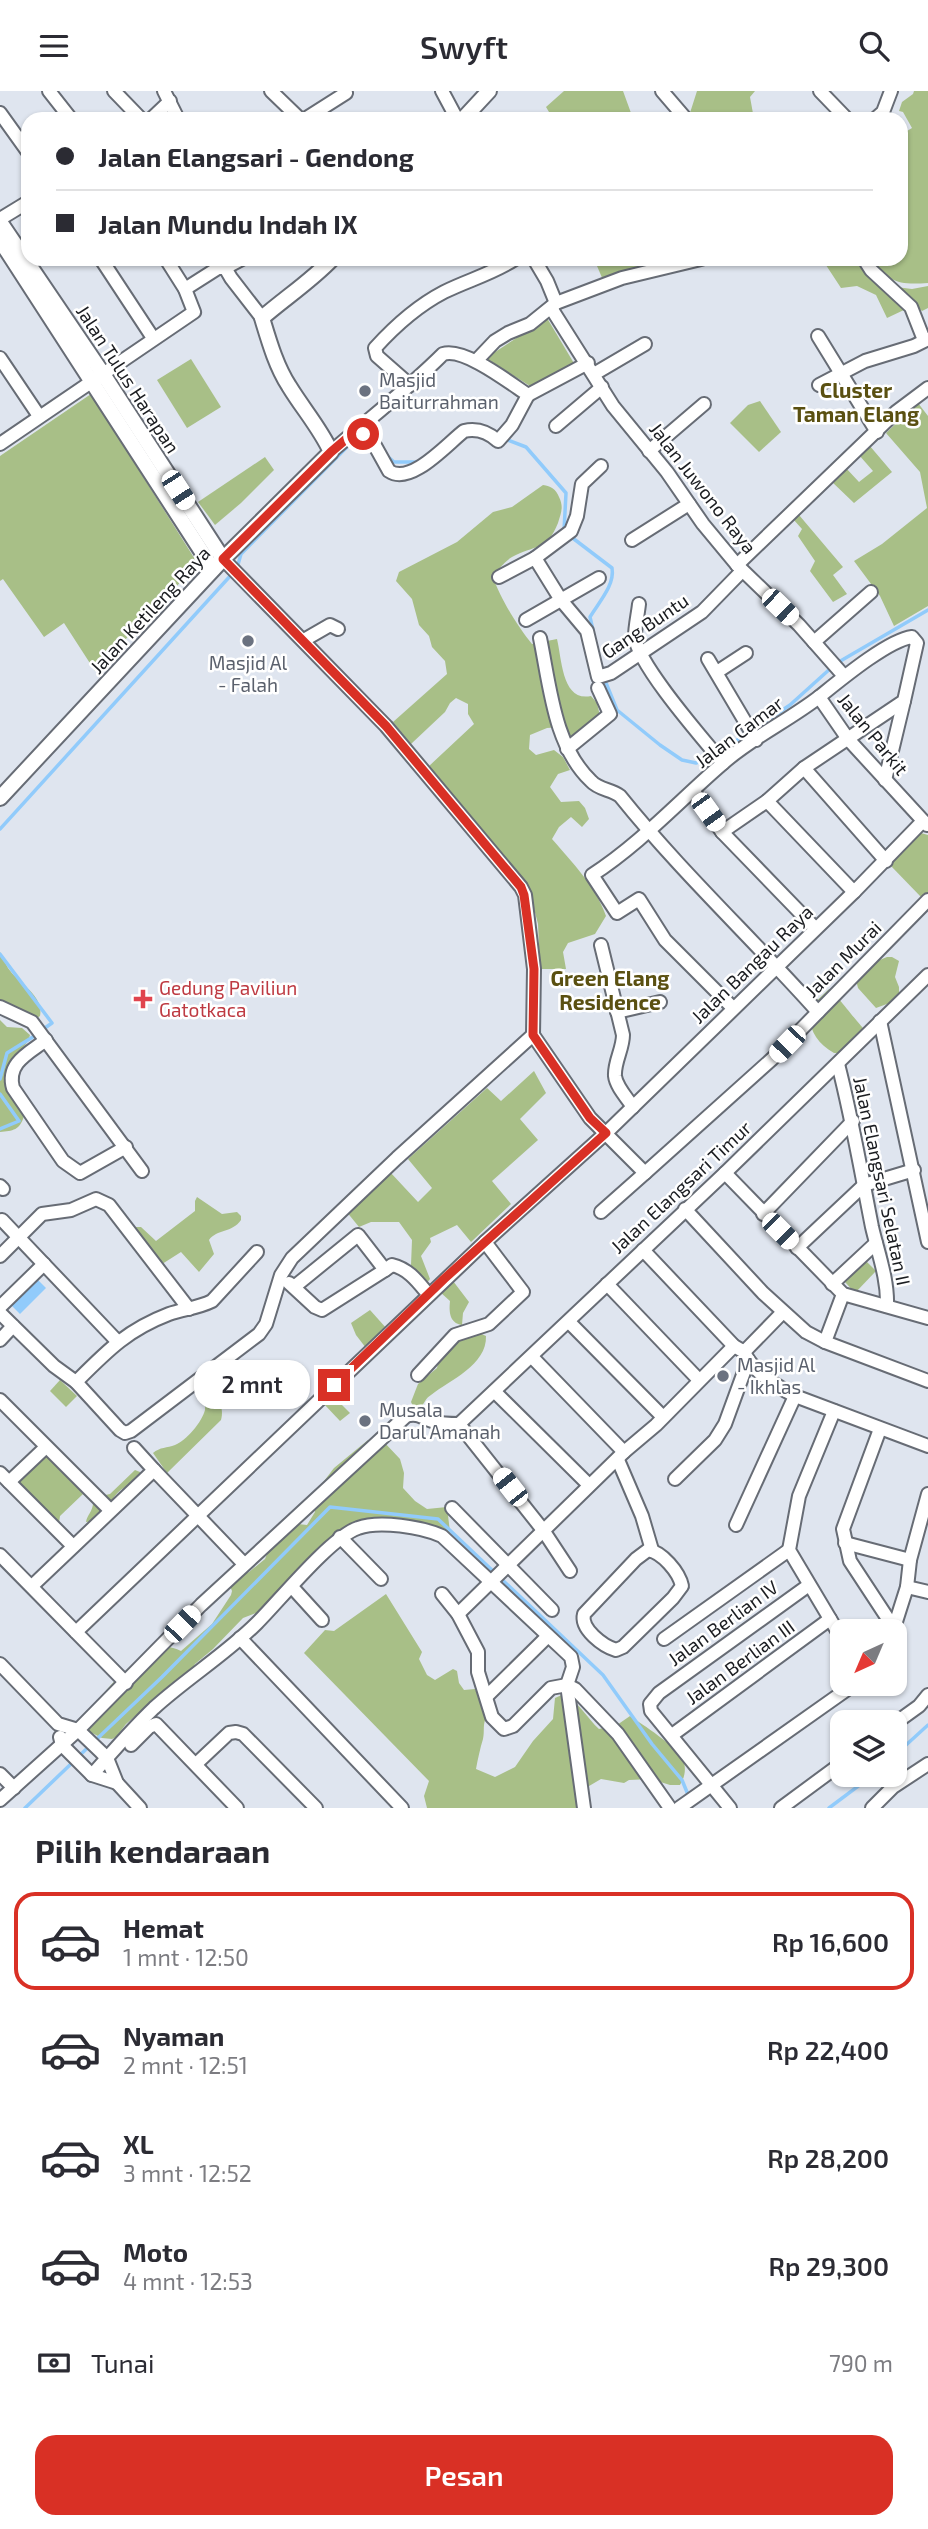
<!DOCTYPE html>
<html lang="id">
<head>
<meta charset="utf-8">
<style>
	:root { --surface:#fff; --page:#f7f7f7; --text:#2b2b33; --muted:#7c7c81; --line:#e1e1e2; --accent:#d93025 }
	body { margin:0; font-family:"Exo 2",sans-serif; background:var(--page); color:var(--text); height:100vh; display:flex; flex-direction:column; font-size:26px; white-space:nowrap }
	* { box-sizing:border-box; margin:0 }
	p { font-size:23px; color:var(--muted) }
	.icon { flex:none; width:38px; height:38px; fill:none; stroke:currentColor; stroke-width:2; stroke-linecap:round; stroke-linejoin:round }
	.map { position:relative; height:1717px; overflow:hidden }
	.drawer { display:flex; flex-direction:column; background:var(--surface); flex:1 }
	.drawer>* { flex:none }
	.guide { position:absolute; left:21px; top:21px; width:887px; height:154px; border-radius:21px; box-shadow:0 2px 5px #0004; display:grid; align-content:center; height:154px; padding:0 35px; background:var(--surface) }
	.needle { width:46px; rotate:224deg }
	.tools { position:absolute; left:830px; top:1528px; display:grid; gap:14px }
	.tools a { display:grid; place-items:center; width:77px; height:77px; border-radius:14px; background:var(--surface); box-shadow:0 2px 5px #0004; font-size:35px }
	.end { position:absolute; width:32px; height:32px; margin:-16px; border:9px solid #d93025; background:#fff; box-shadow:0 0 0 4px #fff }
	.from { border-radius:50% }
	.bubble { position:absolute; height:49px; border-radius:21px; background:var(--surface); box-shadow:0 2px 5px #0004; font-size:23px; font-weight:600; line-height:49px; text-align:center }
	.car { position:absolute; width:21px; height:42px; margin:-21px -10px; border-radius:9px; box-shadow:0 0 5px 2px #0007; background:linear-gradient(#fff 24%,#345 0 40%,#fff 0 76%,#345 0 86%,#fff 0) }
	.guide b { display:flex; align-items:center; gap:24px; height:66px; font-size:26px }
	.guide b+b { border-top:2px solid var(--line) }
	.guide i { width:18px; height:18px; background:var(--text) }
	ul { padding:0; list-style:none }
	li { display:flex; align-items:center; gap:21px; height:98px; margin:0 14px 10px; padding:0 21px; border:4px solid transparent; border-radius:21px }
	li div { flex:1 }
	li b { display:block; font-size:26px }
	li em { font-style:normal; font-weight:600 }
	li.current { border-color:var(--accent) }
	li>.icon { width:63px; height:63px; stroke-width:1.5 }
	h2 { padding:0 35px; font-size:32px; line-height:84px }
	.pay { display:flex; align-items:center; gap:18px; height:77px; padding:0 35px; font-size:26px }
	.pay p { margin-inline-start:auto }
	.button { display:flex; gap:14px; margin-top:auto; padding:14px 35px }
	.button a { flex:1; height:80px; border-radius:21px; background:var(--accent); color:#fff; font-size:28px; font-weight:600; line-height:80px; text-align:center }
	header { display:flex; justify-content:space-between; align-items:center; height:91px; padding:0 35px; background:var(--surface); font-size:32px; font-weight:600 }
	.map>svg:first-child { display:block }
</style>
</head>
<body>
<header><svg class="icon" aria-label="menu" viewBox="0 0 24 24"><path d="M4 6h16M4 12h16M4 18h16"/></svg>Swyft<svg class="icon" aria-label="search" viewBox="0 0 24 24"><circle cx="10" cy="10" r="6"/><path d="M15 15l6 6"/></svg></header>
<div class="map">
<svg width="928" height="1717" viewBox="0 0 928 1717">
	<rect width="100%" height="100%" fill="#dfe5ef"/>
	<g fill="#a8bf87">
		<polygon points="564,0 623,0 631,22 628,28 542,28 549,21 546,16"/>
		<polygon points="697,0 755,0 750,6 754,28 696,28 689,25"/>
		<path d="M914,0H928V192C896,194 891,191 868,168H901V64L908,61L903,49L907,40L912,37L903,21L899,20L902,11L913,3Z"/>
		<polygon points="594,168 674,168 603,189"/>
		<polygon points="822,168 857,168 860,176 906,218 887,227 876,204 857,195 841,197"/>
		<polygon points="928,195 928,217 922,220 896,196 912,198"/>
		<polygon points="547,227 575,274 533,297 486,267"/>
		<polygon points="191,268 221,316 187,337 157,289"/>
		<polygon points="91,303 198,473 95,580 64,532 44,546 3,488 0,490 0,365"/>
		<polygon points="760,310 781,341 759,361 730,332 748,314"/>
		<polygon points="918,312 928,325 928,515 894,535 880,505 854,470 882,453 927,417 920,381 886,342"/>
		<polygon points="869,354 892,381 854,412 830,389 845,376 859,391 873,380 859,364"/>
		<polygon points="265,366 274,379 241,412 215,434 198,411"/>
		<path d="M543,394C551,395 556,398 559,406C564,416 561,422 558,432C547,460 534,454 512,466C504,471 498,479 493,486C500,507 518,536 532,553L557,548C562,569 562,611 591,605L597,612L600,625L571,647L563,636L547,637L530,644L529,658L536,664L554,659L563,666L570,679L558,683L550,696L561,711L579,710L585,717L589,728L582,736L571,726L559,736L552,748C572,771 596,796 606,825L595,843L568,852L563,861L566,878H540L538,833L529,798L428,676L474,633L468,623V613L456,607L450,612L445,621L411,653L393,631L447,583L445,570L432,556L429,545L419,534L412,508L396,490L399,481L457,451L493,421L512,416Z"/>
		<polygon points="799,424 843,476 833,484 847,503 833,511 810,480 815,470 798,445 802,438 793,428"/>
		<polygon points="921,742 928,744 928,802 922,807 890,774"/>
		<path d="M0,861C3,866 5,872 8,877C18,892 44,904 40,925L36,928L0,919Z"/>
		<polygon points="887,866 892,866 899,870 895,886 899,896 899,904 895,910 876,917 858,897 856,889 875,871"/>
		<path d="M829,898C834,900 858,933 867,941C865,963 854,962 834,962C816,952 808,937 809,917Z"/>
		<path d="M0,929L7,936L22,937L30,944C28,955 18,959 14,969C10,978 9,989 7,999L24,1025C20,1039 13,1040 0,1041Z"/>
		<polygon points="534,980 546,1002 520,1028 538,1049 492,1090 511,1113 471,1151 457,1134 430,1147 431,1151 421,1165 430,1188 426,1193 414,1181 411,1174 412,1149 399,1131 371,1131 359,1136 346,1120 390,1081 418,1111 432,1097 408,1068 487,997 501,1010"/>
		<path d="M197,1106L222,1123L237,1121L241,1125V1129C232,1142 217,1138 209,1149L214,1163L199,1181L181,1161L159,1175L133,1139L136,1136H141L156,1150L195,1120V1110Z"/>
		<polygon points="866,1170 876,1180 855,1202 845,1191"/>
		<path d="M448,1190H453L469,1211L463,1222L462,1234C449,1232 449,1220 450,1210L440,1201Z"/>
		<polygon points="370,1219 387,1238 366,1257 356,1244 351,1232"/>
		<path d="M477,1241L486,1245C487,1274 450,1289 431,1304C426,1307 424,1312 421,1317L413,1315L411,1311L418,1293L437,1277L439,1267L461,1246Z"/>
		<polygon points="60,1289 77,1305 66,1316 50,1300"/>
		<path d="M209,1294C217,1303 225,1317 221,1329L167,1382L153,1362C160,1356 167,1357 175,1354C186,1350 202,1331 205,1319C206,1312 202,1304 204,1296Z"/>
		<polygon points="332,1304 350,1322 340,1330 323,1312"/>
		<path d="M373,1348L383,1350L400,1368L404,1382L403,1397L415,1410L427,1418L447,1416L450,1441L446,1444L352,1435L342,1437L276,1505L256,1522L243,1527L213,1558L195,1573L190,1582L177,1589L126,1633L116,1646L112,1648L102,1647L88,1640L86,1636C91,1626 95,1615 101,1606C111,1592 139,1565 155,1558C163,1554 173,1556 181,1560L212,1533L231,1504L232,1500L230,1495L239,1485L249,1481L265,1468L269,1458L289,1432L307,1434L315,1421L311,1407L334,1377L368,1349Z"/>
		<path d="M44,1360L101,1405L110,1403L135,1379L140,1381V1385C134,1391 128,1394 122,1398C108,1408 104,1431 86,1431C87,1424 93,1420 93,1412L83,1403L60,1425L59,1432L17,1395L11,1381Z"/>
		<path d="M386,1503L422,1561L419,1568L427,1584L435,1589L453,1578L457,1580L459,1592L464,1599L475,1598L487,1625C482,1633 485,1639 483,1648C480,1658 478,1667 476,1678L495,1686L515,1676L533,1650L553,1628L555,1607L564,1603C579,1611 587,1627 599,1638L617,1634L630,1625C642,1633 677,1656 682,1667C687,1676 685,1686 680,1694H670L651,1688L629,1689L624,1692L601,1688L584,1698L577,1717H427L424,1705L429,1690L304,1562L325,1539L334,1540Z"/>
	</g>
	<polygon fill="#91cbfb" points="34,1185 46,1197 20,1223 8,1211"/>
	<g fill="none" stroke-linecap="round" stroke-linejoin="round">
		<g stroke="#91cbfb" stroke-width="3.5">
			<polyline points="505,348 526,356 566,402 564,440"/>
			<polyline points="386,364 394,371 418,371"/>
			<path d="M570,445L612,477C615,494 599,511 590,526L593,539"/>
			<polyline points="237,477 241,463 353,350"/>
			<polyline points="837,572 928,519"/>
			<polyline points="604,587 617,619 660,654 682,669 696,672 710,667 790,614 831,577"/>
			<polyline points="0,738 232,483"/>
			<polyline points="0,863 52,932 42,939"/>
			<polyline points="0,988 7,962 36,944"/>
			<polyline points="0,1003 19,1030 0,1038"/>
			<polyline points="79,1665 162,1586 330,1416 438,1428 603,1584 652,1653 682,1689 689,1706"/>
			<polyline points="894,1665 928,1634"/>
			<polyline points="25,1717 73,1671"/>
			<polyline points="829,1717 873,1684"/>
		</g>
		<g stroke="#676c75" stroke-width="16">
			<g id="minor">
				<polyline points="49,0 71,28"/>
				<polyline points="114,0 141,28"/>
				<polyline points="164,0 178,28"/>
				<polyline points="271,0 300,28"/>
				<polyline points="442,0 457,28"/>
				<polyline points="662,0 686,28"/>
				<polyline points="820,0 847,28"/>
				<polyline points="0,22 28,61"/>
				<polyline points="151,28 170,10"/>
				<polyline points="305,28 346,2"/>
				<polyline points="875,28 883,21 891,0"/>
				<polyline points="0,128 28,111"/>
				<polyline points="101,168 153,247"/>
				<polyline points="220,168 231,187 262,227"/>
				<polyline points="534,168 547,190 556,212"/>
				<polyline points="864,168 871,179 911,216 924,249"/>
				<polyline points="185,198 218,177 225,177 242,168"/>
				<polyline points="551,217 613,315 667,381 703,433 737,474 799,534 844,585"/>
				<polyline points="818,245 877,341"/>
				<polyline points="0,267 39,325"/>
				<polyline points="476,270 495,250 508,242 530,233 556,212 622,187 701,168"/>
				<polyline points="594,283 645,253"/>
				<path d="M410,294L377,265L375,257C394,236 419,214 444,201C468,189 492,183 515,168"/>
				<polyline points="819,294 865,270 914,255 928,248"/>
				<polyline points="528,304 588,272"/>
				<polyline points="556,335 602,296"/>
				<polyline points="0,353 194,221 185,198 166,168"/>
				<polyline points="649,360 704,313"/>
				<path d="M331,361C369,328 408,298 443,263C464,256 510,292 528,304L512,334L498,350C488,341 477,337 464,340C448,352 411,395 389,380L374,353L358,338"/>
				<polyline points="601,375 582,393 577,425 571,440 535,467 561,509 587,540 598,586 611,582 702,521 742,480"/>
				<polyline points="632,449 689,413"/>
				<polyline points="223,468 386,635 521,796 525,804 534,878 533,944 590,1027 645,1082 772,968 928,809"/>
				<polyline points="737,474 896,321 928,297"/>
				<polyline points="499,486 535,467"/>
				<path d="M639,513C638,523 635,535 635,546C637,573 704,649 723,672"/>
				<polyline points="526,529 599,487"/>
				<path d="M540,547C550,595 554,655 591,690C599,699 611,698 620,705C681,781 753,848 818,921"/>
				<polyline points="304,549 330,534 338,538"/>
				<polyline points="814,551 871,501"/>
				<polyline points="708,568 756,649"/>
				<polyline points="717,581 746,562"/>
				<polyline points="819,606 848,648 927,734"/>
				<polyline points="567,658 610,623 598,597"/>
				<polyline points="804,677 886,770"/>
				<polyline points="885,689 904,610"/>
				<polyline points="694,701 722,741 815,837"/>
				<polyline points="767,710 854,801"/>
				<path d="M722,741L767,710L804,677L904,610L917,552L912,546C888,549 839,590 819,606C788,630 751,647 722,673C679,710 640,753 592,784L617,822L639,808L665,849L733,917"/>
				<path d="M601,854L623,944C623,958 614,971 615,985C616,995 627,1007 633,1016"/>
				<polyline points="0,916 32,931 142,1080"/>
				<polyline points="617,921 660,911"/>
				<polyline points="880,930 928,1151"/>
				<path d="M46,949C29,962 6,972 13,997L63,1070L80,1082L126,1056"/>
				<path d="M838,973C852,1027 861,1081 872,1136C878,1162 888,1188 887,1215"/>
				<polyline points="725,1082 843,1203 928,1227"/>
				<polyline points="0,1095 3,1098"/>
				<polyline points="685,1118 763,1202 806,1241 825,1251 928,1290"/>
				<polyline points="601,1121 645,1082"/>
				<polyline points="763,1123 853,1030"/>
				<polyline points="2,1129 117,1250"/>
				<polyline points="797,1157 864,1094 914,1079"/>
				<polyline points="643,1159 734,1255 741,1259"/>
				<polyline points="0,1165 42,1123 71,1119 96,1108 109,1114 189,1218"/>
				<polyline points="289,1192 315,1216 322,1219 385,1179"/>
				<polyline points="607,1193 699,1289"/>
				<polyline points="832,1193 876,1152"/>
				<path d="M294,1196L358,1144L385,1179L392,1174C409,1178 418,1191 428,1203"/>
				<polyline points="0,1216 44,1173"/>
				<polyline points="0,1222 54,1275 76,1291 120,1339 125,1342 131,1340 259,1243 266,1233 281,1184 292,1167 397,1067 533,944"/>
				<polyline points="569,1231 663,1326"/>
				<polyline points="0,1249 13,1235"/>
				<polyline points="825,1251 843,1203"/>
				<path d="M744,1261C753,1281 776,1295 795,1305L928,1355"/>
				<polyline points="744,1261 783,1221"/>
				<polyline points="532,1266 624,1361"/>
				<polyline points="418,1284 455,1244 489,1233 523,1201 485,1151 606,1042 854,801 923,730"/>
				<path d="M76,1291C107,1260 127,1239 169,1223C183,1218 198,1217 212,1210L257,1161"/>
				<polyline points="495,1301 589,1394"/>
				<polyline points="0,1309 110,1419"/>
				<polyline points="834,1320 799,1405 789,1459 842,1548"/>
				<polyline points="459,1333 725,1082 928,884"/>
				<polyline points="459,1333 543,1439 570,1480"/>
				<polyline points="880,1338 843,1438 850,1470 894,1537"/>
				<polyline points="134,1357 154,1379"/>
				<polyline points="618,1369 642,1425 652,1459"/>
				<polyline points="0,1382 73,1455"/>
				<polyline points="675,1388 715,1349 725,1333 748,1270"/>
				<polyline points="9,1391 46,1356"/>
				<polyline points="452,1417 552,1519"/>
				<polyline points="736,1434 795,1305"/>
				<polyline points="340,1446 381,1488"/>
				<polyline points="845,1452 910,1469"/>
				<path d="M648,1459C662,1461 679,1481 682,1495L673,1507L623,1556L616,1559C603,1555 580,1538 584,1523L636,1468Z"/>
				<polyline points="0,1464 126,1592"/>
				<polyline points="32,1495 154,1379 244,1473"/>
				<polyline points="292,1496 322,1529"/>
				<polyline points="907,1496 928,1501"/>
				<polyline points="442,1503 458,1523 478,1561 478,1581 492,1626 504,1638 513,1635 551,1597 567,1594 575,1598 618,1643 670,1717"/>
				<polyline points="458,1523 624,1361 656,1334 734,1255"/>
				<polyline points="893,1540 907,1496 910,1469 928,1403"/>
				<polyline points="76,1541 485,1151"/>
				<polyline points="240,1547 402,1717"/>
				<polyline points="664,1548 789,1459"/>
				<polyline points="0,1573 58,1633 78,1639 101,1661 107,1667 117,1692 140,1717"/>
				<polyline points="487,1605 548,1545"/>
				<polyline points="894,1633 919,1615 928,1604"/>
				<polyline points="672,1644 830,1528"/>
				<polyline points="60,1646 62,1654 92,1684 117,1692"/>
				<polyline points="131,1654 149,1636 156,1633 237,1717"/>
				<polyline points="196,1673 229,1642 236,1641 243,1643 316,1717"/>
				<polyline points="0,1683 14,1697"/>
				<path d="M92,1684C112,1661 132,1638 154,1617C187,1587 226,1563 257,1532C280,1509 331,1446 358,1437C379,1429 422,1436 442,1445L571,1566L573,1576L567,1594L584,1717"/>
				<path d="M0,1709L78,1639L201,1514L406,1325C418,1321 424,1328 435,1331C442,1333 451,1333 459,1333"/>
				<polyline points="679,1717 856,1592"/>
				<polyline points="730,1717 651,1620 650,1613 659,1602 809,1494"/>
				<polyline points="781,1717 842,1672"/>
				<polyline points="872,1717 893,1696 928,1673"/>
			</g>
		</g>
		<g stroke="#676c75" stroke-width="18">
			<g id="major">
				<polyline points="463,28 489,0"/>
				<polyline points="0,131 103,283 223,468"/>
				<polyline points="0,149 213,478"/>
				<path d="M0,707L223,468L331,361C320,337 303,318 289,295C276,275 269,250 262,227C285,207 311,190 332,168"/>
			</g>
		</g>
		<use href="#minor" stroke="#fff" stroke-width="12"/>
		<use href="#major" stroke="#fff" stroke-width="14"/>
	</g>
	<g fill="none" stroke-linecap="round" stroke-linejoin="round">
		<polyline stroke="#d93025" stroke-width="9" points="334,1294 444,1188 606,1042 590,1027 533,944 534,878 524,804 521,796 386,635 223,468 331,361 358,338 363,343"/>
	</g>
	<g fill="#6b7280" stroke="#fff" stroke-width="2.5">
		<circle cx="365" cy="300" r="7"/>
		<circle cx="248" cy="550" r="7"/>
		<circle cx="723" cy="1285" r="7"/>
		<circle cx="365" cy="1330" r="7"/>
	</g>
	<path fill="#e0444e" stroke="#fff" stroke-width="2.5" d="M139.5 897.5h7v7h7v7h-7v7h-7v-7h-7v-7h7z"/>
	<g text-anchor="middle" stroke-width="5" stroke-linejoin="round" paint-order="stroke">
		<g font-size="19" fill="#1a1c20" stroke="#fff">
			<text transform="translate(128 288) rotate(57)" y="7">Jalan Tulus Harapan</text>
			<text transform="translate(703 397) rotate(52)" y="7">Jalan Juwono Raya</text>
			<text transform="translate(150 519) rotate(-47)" y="7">Jalan Ketileng Raya</text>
			<text transform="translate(645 535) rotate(-34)" y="7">Gang Buntu</text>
			<text transform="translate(739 641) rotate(-37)" y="7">Jalan Camar</text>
			<text transform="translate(873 643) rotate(51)" y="7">Jalan Parkit</text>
			<text transform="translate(843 868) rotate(-45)" y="7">Jalan Murai</text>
			<text transform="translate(752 873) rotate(-44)" y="7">Jalan Bangau Raya</text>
			<text transform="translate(882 1090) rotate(78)" y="7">Jalan Elangsari Selatan II</text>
			<text transform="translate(681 1096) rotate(-43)" y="7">Jalan Elangsari Timur</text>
			<text transform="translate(723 1532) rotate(-36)" y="7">Jalan Berlian IV</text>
			<text transform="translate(740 1571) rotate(-36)" y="7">Jalan Berlian III</text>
		</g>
		<g font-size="19" fill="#5b616d" stroke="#fff" text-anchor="start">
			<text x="379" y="296">Masjid<tspan x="379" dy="22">Baiturrahman</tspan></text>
			<text x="248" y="579" text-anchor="middle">Masjid Al<tspan x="248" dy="22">- Falah</tspan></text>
			<text x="737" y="1281">Masjid Al<tspan x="737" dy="22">- Ikhlas</tspan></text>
			<text x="379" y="1326">Musala<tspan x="379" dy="22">Darul Amanah</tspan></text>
		</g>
		<g font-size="19" fill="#be3a42" stroke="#fff" text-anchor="start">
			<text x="159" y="904">Gedung Paviliun<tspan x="159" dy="22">Gatotkaca</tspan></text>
		</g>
		<g font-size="21" font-weight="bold" fill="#5a5011" stroke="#fff">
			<text x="856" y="307">Cluster<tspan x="856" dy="24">Taman Elang</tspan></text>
			<text x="610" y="895">Green Elang<tspan x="610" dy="24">Residence</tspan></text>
		</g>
	</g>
</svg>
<div class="tools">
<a><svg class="needle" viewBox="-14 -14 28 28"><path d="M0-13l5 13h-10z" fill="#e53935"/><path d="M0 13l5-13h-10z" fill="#7c7c81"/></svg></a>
<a><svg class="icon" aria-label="layers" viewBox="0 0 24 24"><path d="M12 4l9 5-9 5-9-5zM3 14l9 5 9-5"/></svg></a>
</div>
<i class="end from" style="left:363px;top:343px"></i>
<i class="end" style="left:334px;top:1294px"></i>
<div class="bubble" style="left:194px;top:1269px;width:116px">2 mnt</div>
<i class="car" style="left:178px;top:399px;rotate:147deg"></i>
<i class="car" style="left:780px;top:516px;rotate:134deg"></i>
<i class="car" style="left:708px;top:721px;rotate:144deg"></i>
<i class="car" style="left:787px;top:953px;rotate:224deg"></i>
<i class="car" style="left:780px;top:1140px;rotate:135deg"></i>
<i class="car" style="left:510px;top:1396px;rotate:322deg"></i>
<i class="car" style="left:182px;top:1533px;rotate:44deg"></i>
<div class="guide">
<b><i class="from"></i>Jalan Elangsari - Gendong</b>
<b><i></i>Jalan Mundu Indah IX</b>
</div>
</div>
<section class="drawer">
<h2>Pilih kendaraan</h2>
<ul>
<li class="current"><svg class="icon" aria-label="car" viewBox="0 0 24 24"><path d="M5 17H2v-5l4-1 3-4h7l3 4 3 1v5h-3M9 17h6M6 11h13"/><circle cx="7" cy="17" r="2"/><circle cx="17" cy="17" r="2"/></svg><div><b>Hemat</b><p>1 mnt · 12:50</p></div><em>Rp 16,600</em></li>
<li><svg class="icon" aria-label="car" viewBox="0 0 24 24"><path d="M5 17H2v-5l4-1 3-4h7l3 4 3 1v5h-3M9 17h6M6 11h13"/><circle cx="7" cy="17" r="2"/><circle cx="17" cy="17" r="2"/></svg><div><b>Nyaman</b><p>2 mnt · 12:51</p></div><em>Rp 22,400</em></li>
<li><svg class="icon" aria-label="car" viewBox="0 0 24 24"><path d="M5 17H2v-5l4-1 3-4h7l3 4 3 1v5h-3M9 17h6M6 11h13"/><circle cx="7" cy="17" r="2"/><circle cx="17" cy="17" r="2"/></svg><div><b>XL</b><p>3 mnt · 12:52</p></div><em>Rp 28,200</em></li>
<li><svg class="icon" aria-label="car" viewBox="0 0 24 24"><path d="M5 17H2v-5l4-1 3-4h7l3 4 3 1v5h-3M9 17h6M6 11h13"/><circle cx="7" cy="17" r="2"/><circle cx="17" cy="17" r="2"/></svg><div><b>Moto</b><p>4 mnt · 12:53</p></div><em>Rp 29,300</em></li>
</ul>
<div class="pay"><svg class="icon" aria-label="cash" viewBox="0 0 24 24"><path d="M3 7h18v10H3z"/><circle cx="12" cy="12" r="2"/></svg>Tunai<p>790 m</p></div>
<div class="button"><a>Pesan</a></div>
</section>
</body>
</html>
